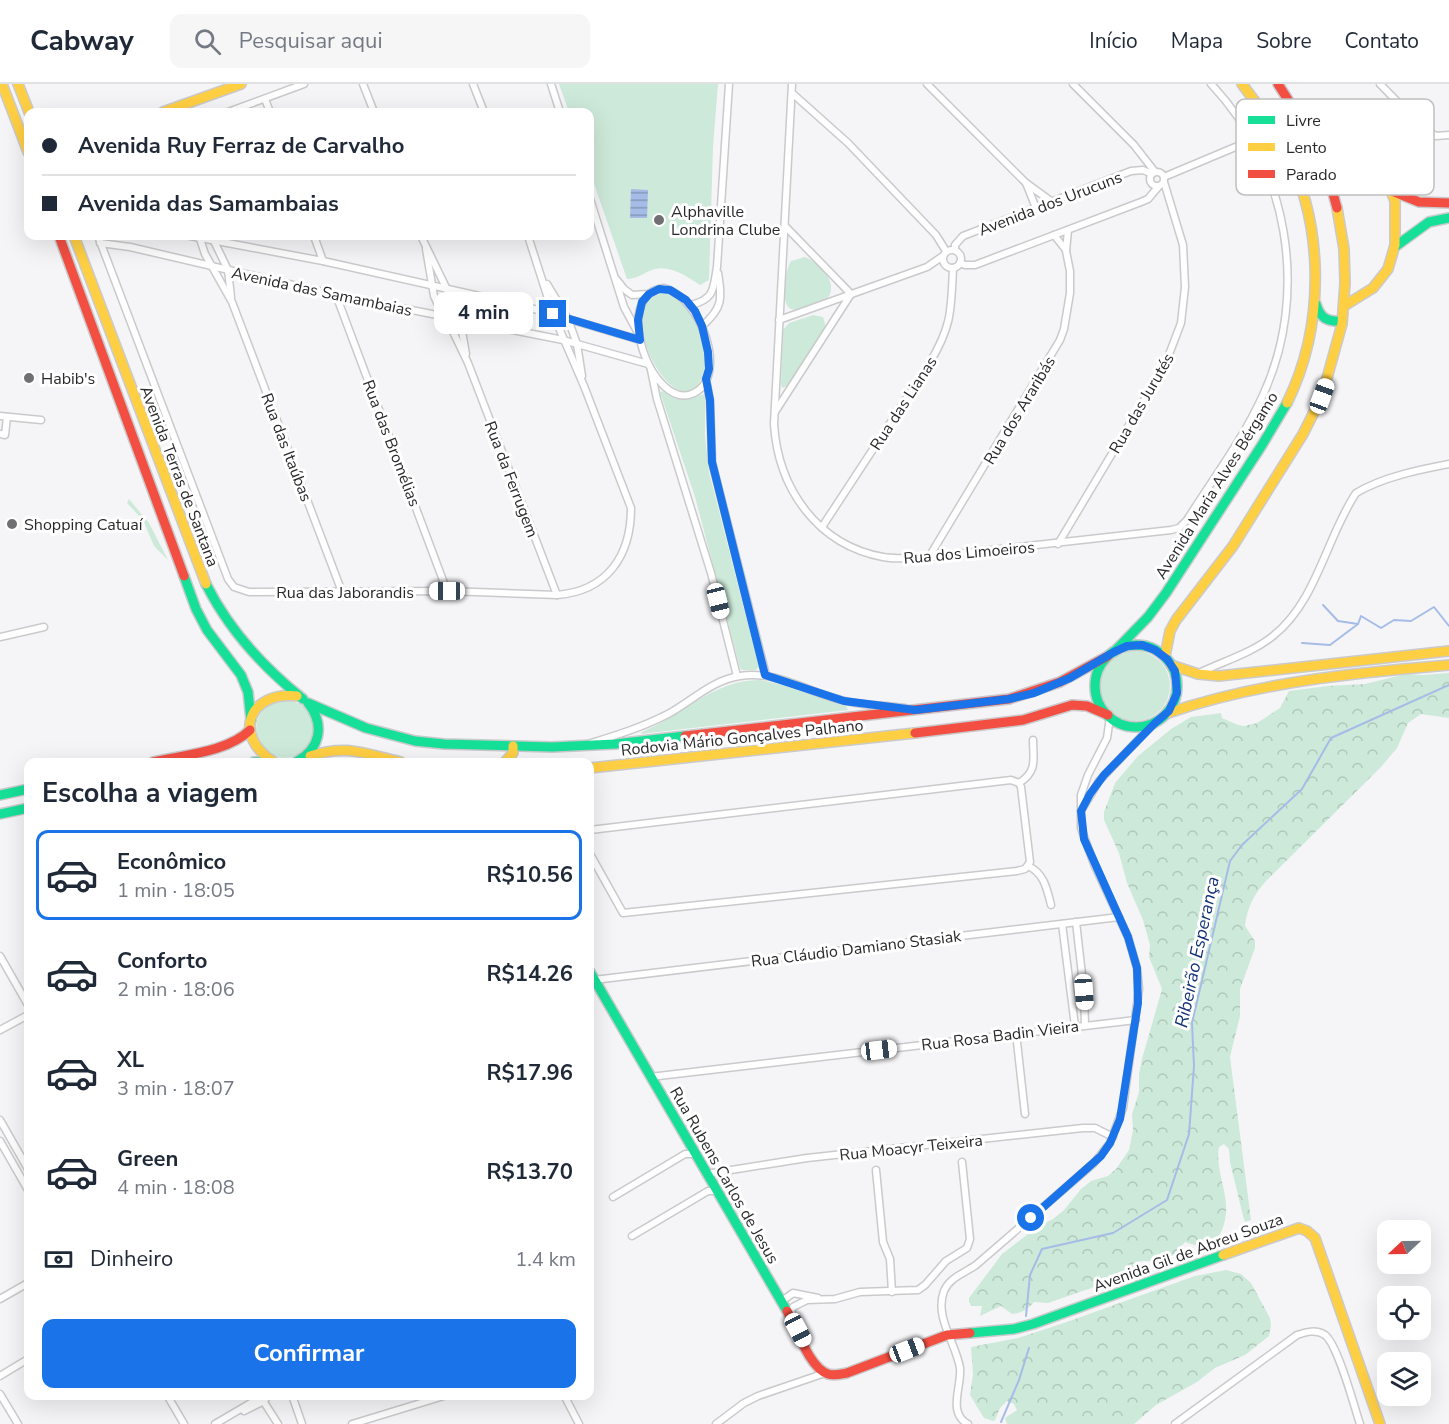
<!DOCTYPE html>
<html lang="pt">
<head>
<meta charset="utf-8">
<style>
	:root { --surface:#fff; --page:#f6f6f7; --text:#1f2937; --muted:#747a83; --line:#e0e1e3; --accent:#1a73e8 }
	body { margin:0; font-family:"Nunito Sans",sans-serif; background:var(--page); color:var(--text); height:100vh; display:flex; flex-direction:column; font-size:22px; white-space:nowrap }
	* { box-sizing:border-box; margin:0 }
	p { font-size:20px; color:var(--muted) }
	.icon { flex:none; width:33px; height:33px; fill:none; stroke:currentColor; stroke-width:2; stroke-linecap:round; stroke-linejoin:round }
	.map { position:relative; flex:1; overflow:hidden }
	.sheet { position:absolute; left:24px; top:674px; width:570px; height:642px; display:flex; flex-direction:column; background:var(--surface); border-radius:12px; box-shadow:0 6px 24px #0002 }
	.sheet>* { flex:none }
	.top-card { position:absolute; left:24px; top:24px; width:570px; height:132px; border-radius:12px; box-shadow:0 6px 24px #0002; display:grid; align-content:center; height:132px; padding:0 18px; background:var(--surface) }
	.needle { width:39px; rotate:248deg }
	.fabs { position:absolute; left:1377px; top:1136px; display:grid; gap:12px }
	.fabs a { display:grid; place-items:center; width:54px; height:54px; border-radius:12px; background:var(--surface); box-shadow:0 6px 24px #0002; font-size:30px }
	.end { position:absolute; width:27px; height:27px; margin:-14px; border:8px solid #1a73e8; background:#fff; box-shadow:0 0 0 3px #fff }
	.from { border-radius:50% }
	.bubble { position:absolute; height:42px; border-radius:12px; background:var(--surface); box-shadow:0 6px 24px #0002; font-size:20px; font-weight:700; line-height:42px; text-align:center }
	.car { position:absolute; width:18px; height:36px; margin:-18px -9px; border-radius:8px; box-shadow:0 0 4px 2px #0007; background:linear-gradient(#fff 24%,#345 0 40%,#fff 0 76%,#345 0 86%,#fff 0) }
	.top-card b { display:flex; align-items:center; gap:21px; height:57px; font-size:22px }
	.top-card b+b { border-top:2px solid var(--line) }
	.top-card i { width:15px; height:15px; background:var(--text) }
	ul { padding:0; list-style:none }
	li { display:flex; align-items:center; gap:18px; height:90px; margin:0 12px 9px; padding:0 6px; border:3px solid transparent; border-radius:12px }
	li div { flex:1 }
	li b { display:block; font-size:22px }
	li em { font-style:normal; font-weight:700 }
	li.current { border-color:var(--accent) }
	li>.icon { width:54px; height:54px; stroke-width:1.5 }
	h2 { padding:0 18px; font-size:27px; line-height:72px }
	.pay { display:flex; align-items:center; gap:15px; height:66px; padding:0 18px; font-size:22px }
	.pay p { margin-inline-start:auto }
	.button { display:flex; gap:12px; margin-top:auto; padding:12px 18px }
	.button a { flex:1; height:69px; border-radius:12px; background:var(--accent); color:#fff; font-size:24px; font-weight:700; line-height:69px; text-align:center }
	header { display:flex; align-items:center; gap:36px; box-sizing:border-box; height:84px; padding:0 30px; background:var(--surface); border-bottom:2px solid var(--line) }
	header strong { font-size:28px }
	nav { display:flex; gap:33px; margin-inline-start:auto; font-size:21px }
	.search { width:420px; height:54px; background:var(--page); display:flex; align-items:center; gap:15px; box-sizing:border-box; padding:0 21px; border-radius:12px; color:var(--muted); font-size:22px }
	.map>svg:first-child { display:block }
</style>
</head>
<body>
<header>
<strong>Cabway</strong>
<div class="search"><svg class="icon" aria-label="search" viewBox="0 0 24 24"><circle cx="10" cy="10" r="6"/><path d="M15 15l6 6"/></svg>Pesquisar aqui</div>
<nav><a>Início</a><a>Mapa</a><a>Sobre</a><a>Contato</a></nav>
</header>
<div class="map">
<svg width="1449" height="1340" viewBox="0 0 1449 1340">
	<defs>
		<pattern id="forest-crowns" width="20" height="18" patternUnits="userSpaceOnUse" patternTransform="scale(1.5)"><rect width="20" height="18" fill="#cde9d9"/><path d="M2 6a3 3 0 1 1 6 0M12 15a3 3 0 1 1 6 0" fill="none" stroke="#b0c8ba"/></pattern>
		<pattern id="water-rules" width="6" height="5" patternUnits="userSpaceOnUse" patternTransform="scale(1.5)"><rect width="6" height="5" fill="#a5bce7"/><path d="M0 2.5h6" fill="none" stroke="#8699bb"/></pattern>
	</defs>
	<rect width="100%" height="100%" fill="#f5f5f8"/>
	<g fill="#cde9d9">
		<path d="M559,0H718L713,63L709,196L700,201C688,193 671,181 655,185C644,188 638,195 627,195L590,88V28H569Z"/>
		<path d="M805,173C820,179 840,200 827,215L795,226C791,225 789,225 787,221C782,213 786,184 791,177Z"/>
		<path d="M664,209C695,218 717,271 699,299C673,341 608,217 664,209Z"/>
		<polygon points="813,231 823,233 826,243 788,302 782,304 781,300 783,246 789,239"/>
		<path d="M663,307C681,321 686,315 705,310V352L709,388L759,583L756,586H742L740,584L695,413L660,308Z"/>
		<polygon points="129,415 149,439 168,476 154,462 143,436 127,419"/>
		<circle cx="1135" cy="602" r="35"/>
		<path d="M759,596C789,600 817,615 846,622L848,626L641,650L642,648C682,631 714,596 759,596Z"/>
		<circle cx="285" cy="645" r="29"/>
	</g>
	<g fill="url(#forest-crowns)">
		<path d="M1449,589V634L1421,630L1408,639L1397,664L1381,683L1267,796C1254,810 1247,824 1245,842L1255,857V864L1240,905V932L1230,973L1251,1136L1245,1138L1243,1132L1230,1078L1229,1065L1224,1060L1219,1063C1215,1085 1228,1107 1226,1129C1223,1155 1211,1168 1185,1158L1171,1173L1157,1177H1141L1120,1194L1048,1219L1034,1218C1027,1226 1022,1229 1012,1230L1001,1222L980,1232L982,1222H972L969,1218V1214L1002,1170L1036,1144L1053,1135L1064,1126L1081,1105L1091,1097L1108,1092L1116,1085L1129,1066L1133,1046L1132,1030L1139,1008V990L1142,975L1162,905L1149,873L1150,861L1143,836L1127,799L1119,769L1104,736V728L1115,699L1138,672L1171,645L1191,633L1221,629L1222,634L1238,641L1244,642L1257,639L1280,624L1289,607L1328,602L1365,600L1406,590L1423,591Z"/>
		<polygon points="1226,1186 1241,1190 1251,1199 1270,1234 1271,1242 1269,1252 1245,1271 1215,1284 1197,1298 1156,1321 1134,1340 1007,1340 1005,1334 1017,1326 1014,1320 1007,1317 1000,1324 995,1336 993,1337 984,1334 970,1311 973,1290 971,1263 1018,1254 1064,1239 1195,1192"/>
	</g>
	<polygon fill="url(#water-rules)" points="631,105 648,106 647,134 630,134"/>
	<g fill="none" stroke-linecap="round" stroke-linejoin="round">
		<g stroke="#a5bce7" stroke-width="2">
			<polyline points="1323,521 1338,537 1358,540"/>
			<polyline points="1302,559 1330,561 1358,540 1361,532 1381,544 1394,536 1411,537 1434,523 1449,542"/>
			<polyline points="1026,1232 1030,1191 1042,1165 1113,1149 1167,1116 1189,1050 1194,982 1192,939 1230,777 1242,761 1302,705 1331,654 1449,601"/>
			<polyline points="1001,1338 1019,1296 1029,1264"/>
		</g>
		<g stroke="#cacacc" stroke-width="9">
			<g id="street">
				<polyline points="363,0 374,28"/>
				<polyline points="473,0 484,28"/>
				<polyline points="551,0 560,28"/>
				<path d="M792,0L774,340C778,404 817,461 883,473C898,476 914,473 929,473L1171,446L1179,444L1187,436C1213,395 1243,355 1263,311C1310,209 1288,81 1211,0"/>
				<polyline points="927,0 1026,99 1052,118"/>
				<polyline points="1073,0 1134,61 1155,88"/>
				<polyline points="1380,0 1425,46 1436,52 1449,51"/>
				<polyline points="792,9 848,59 936,151 946,167"/>
				<polyline points="265,15 270,28"/>
				<polyline points="228,28 304,0"/>
				<circle cx="1157" cy="95" r="7"/>
				<polyline points="1164,93 1252,56"/>
				<polyline points="1026,99 1036,124"/>
				<polyline points="590,115 624,223 637,247"/>
				<polyline points="785,142 851,210"/>
				<polyline points="1054,151 1066,166"/>
				<path d="M98,152L228,495L234,503L249,508L447,507L557,511C607,507 631,472 631,424L584,302L553,230L528,152"/>
				<polyline points="190,152 323,177 524,222 640,256"/>
				<polyline points="199,152 205,170 232,218 342,508"/>
				<polyline points="314,152 323,177"/>
				<polyline points="421,152 454,220 460,236 466,270"/>
				<polyline points="213,155 228,186 231,213"/>
				<polyline points="100,159 130,163 336,211 563,256 648,280"/>
				<polyline points="426,165 434,212 440,225 447,235 468,279 557,511"/>
				<polyline points="955,166 955,161 963,152 1131,87 1143,86 1152,90"/>
				<circle cx="952" cy="175" r="9"/>
				<polyline points="960,179 965,181 975,181 1141,118 1148,115 1159,102"/>
				<polyline points="617,196 624,205 632,211 648,210"/>
				<polyline points="547,200 568,235 577,260 582,292"/>
				<path d="M664,204C701,213 729,292 694,309C653,330 609,210 664,204Z"/>
				<polyline points="336,211 447,507"/>
				<path d="M691,221C715,215 713,205 717,183L729,0"/>
				<polyline points="779,236 927,183 943,172"/>
				<path d="M702,242C723,224 722,215 718,189"/>
				<polyline points="651,286 657,315 711,489 737,592"/>
				<polyline points="706,295 710,316 712,378 766,591"/>
				<polyline points="775,328 851,210"/>
				<polyline points="0,332 41,336"/>
				<polyline points="0,350 5,351 7,333"/>
				<path d="M822,443L929,280C952,242 951,227 953,184"/>
				<polyline points="1058,460 1165,281 1181,239 1185,203 1183,161 1164,98"/>
				<polyline points="929,473 1060,256 1064,245 1070,209 1070,187 1066,167 1068,146"/>
				<polyline points="0,553 44,543"/>
				<path d="M1199,589C1224,577 1252,569 1273,552C1317,517 1326,454 1356,409C1383,393 1418,386 1449,380"/>
				<path d="M591,659C617,651 643,643 668,630C692,617 712,596 740,592C776,586 807,608 841,616C862,622 884,621 905,624"/>
				<path d="M1019,699C1038,687 1033,675 1033,656"/>
				<polyline points="1081,727 1099,697 1154,639"/>
				<polyline points="590,746 1011,696 1019,699 1021,703 1030,778 1025,785 1017,787 623,829 590,770"/>
				<path d="M1028,782C1044,789 1047,805 1051,821"/>
				<polyline points="1076,838 1084,908 1085,941"/>
				<polyline points="1062,840 1075,942"/>
				<polyline points="0,872 28,921"/>
				<polyline points="594,896 1119,833"/>
				<polyline points="0,946 28,931"/>
				<polyline points="1016,949 1025,1030"/>
				<polyline points="650,993 1136,936"/>
				<polyline points="0,1036 28,1085"/>
				<polyline points="0,1057 28,1106"/>
				<polyline points="876,1086 883,1158 890,1175 892,1208"/>
				<polyline points="706,1090 807,1074 1083,1044 1095,1044 1113,1053"/>
				<polyline points="613,1113 685,1070 695,1070"/>
				<polyline points="632,1152 708,1107 717,1107"/>
				<polyline points="0,1215 28,1199"/>
				<polyline points="782,1217 793,1209 818,1214"/>
				<polyline points="790,1232 793,1223 807,1216 835,1215 860,1208 918,1206 925,1201 946,1177 967,1164 970,1155 962,1078"/>
				<polyline points="0,1292 28,1275"/>
				<polyline points="0,1310 18,1340"/>
				<polyline points="167,1311 184,1340"/>
				<polyline points="292,1311 302,1340"/>
				<polyline points="564,1311 579,1340"/>
				<polyline points="262,1315 278,1340"/>
				<polyline points="244,1327 264,1317 268,1312"/>
				<polyline points="215,1340 261,1313 271,1311"/>
				<polyline points="352,1340 447,1311"/>
				<polyline points="716,1340 744,1319 758,1312 825,1289"/>
				<path d="M968,1340C947,1329 962,1302 960,1284C956,1259 934,1233 944,1207C950,1193 965,1189 976,1181L1094,1079L1110,1059L1123,1024L1139,905L1137,884L1128,853L1094,780L1081,744V711L1088,691L1107,654L1110,633"/>
				<path d="M1175,1340L1297,1251C1306,1248 1316,1245 1325,1251C1338,1261 1354,1322 1360,1340"/>
			</g>
		</g>
		<g stroke="#cacacc" stroke-width="12">
			<g id="fast">
				<polyline points="1396,162 1429,138 1449,134"/>
				<path d="M1316,220C1320,234 1327,238 1342,237"/>
				<polyline points="184,492 196,525 207,546 241,591 248,608 251,636"/>
				<path d="M206,500C229,546 263,583 303,615"/>
				<circle cx="1136" cy="602" r="41"/>
				<polyline points="1114,568 1148,533 1166,509 1262,361 1287,319"/>
				<polyline points="308,619 366,644 415,657 444,660 552,663 615,660 685,652"/>
				<polyline points="254,678 261,678"/>
				<path d="M296,678C320,665 325,642 309,620"/>
				<polyline points="0,711 28,705"/>
				<polyline points="0,730 28,724"/>
				<polyline points="590,888 787,1227"/>
				<polyline points="970,1249 1014,1245 1033,1240 1223,1171"/>
			</g>
		</g>
		<g stroke="#cacacc" stroke-width="12">
			<g id="slow">
				<polyline points="2,0 28,68"/>
				<polyline points="18,0 29,28"/>
				<path d="M1242,0C1258,21 1273,41 1285,65C1325,142 1325,242 1287,319"/>
				<polyline points="163,28 241,0"/>
				<polyline points="1322,69 1345,71 1364,81 1389,102 1395,117 1395,161 1388,185 1373,204 1344,222"/>
				<polyline points="74,152 206,500"/>
				<polyline points="1165,572 1170,547 1176,536 1233,462 1303,350 1322,312 1342,240 1345,199 1344,165 1337,124"/>
				<polyline points="1171,581 1198,590 1219,592 1449,567"/>
				<path d="M1168,629C1259,598 1353,589 1449,581"/>
				<path d="M310,672C348,660 364,670 401,678"/>
				<path d="M274,678C232,652 248,607 297,612"/>
				<polyline points="505,678 513,669 513,662"/>
				<polyline points="590,684 915,649"/>
				<polyline points="1223,1171 1299,1144 1307,1147 1315,1154 1380,1340"/>
			</g>
		</g>
		<g stroke="#cacacc" stroke-width="12">
			<g id="jam">
				<polyline points="1278,0 1322,69 1337,124"/>
				<polyline points="1392,107 1419,118 1449,119"/>
				<polyline points="59,152 184,492"/>
				<polyline points="915,649 1023,636 1072,621 1087,622 1108,631"/>
				<polyline points="685,652 1009,615 1060,598 1108,572"/>
				<path d="M153,678C183,671 228,668 250,646"/>
				<path d="M787,1227C797,1244 809,1284 828,1290C834,1292 841,1290 847,1289L947,1251L970,1249"/>
			</g>
		</g>
		<use href="#street" stroke="#fefefe" stroke-width="6"/>
		<use href="#fast" stroke="#16e098" stroke-width="9"/>
		<use href="#slow" stroke="#ffcf43" stroke-width="9"/>
		<use href="#jam" stroke="#f24e42" stroke-width="9"/>
	</g>
	<g fill="none" stroke-linecap="round" stroke-linejoin="round">
		<polyline stroke="#1a73e8" stroke-width="8" points="553,230 640,256 638,236 642,218 649,210 659,205 670,206 686,216 695,227 702,242 708,268 709,285 706,295 710,316 712,378 765,591 844,617 915,626 1009,615 1034,609 1070,594 1114,568 1127,562 1142,561 1155,566 1167,575 1175,587 1177,609 1169,627 1155,639 1104,691 1090,710 1081,727 1084,755 1128,853 1137,884 1138,919 1120,1035 1110,1059 1101,1072 1031,1134"/>
	</g>
	<g fill="#707073" stroke="#fff" stroke-width="2">
		<circle cx="659" cy="136" r="6"/>
		<circle cx="29" cy="294" r="6"/>
		<circle cx="12" cy="440" r="6"/>
	</g>
	<g text-anchor="middle" stroke-width="6" stroke-linejoin="round" paint-order="stroke">
		<g font-size="16" fill="#29292b" stroke="#fff">
			<text transform="translate(1050 119) rotate(-21)" y="6">Avenida dos Urucuns</text>
			<text transform="translate(322 207) rotate(12)" y="6">Avenida das Samambaias</text>
			<text transform="translate(903 319) rotate(-57)" y="6">Rua das Lianas</text>
			<text transform="translate(1141 319) rotate(-60)" y="6">Rua das Jurutés</text>
			<text transform="translate(1019 326) rotate(-59)" y="6">Rua dos Araribás</text>
			<text transform="translate(392 359) rotate(69)" y="6">Rua das Bromélias</text>
			<text transform="translate(287 363) rotate(69)" y="6">Rua das Itaúbas</text>
			<text transform="translate(180 392) rotate(69)" y="6">Avenida Terras de Santana</text>
			<text transform="translate(512 395) rotate(69)" y="6">Rua da Ferrugem</text>
			<text transform="translate(1216 401) rotate(-58)" y="6">Avenida Maria Alves Bérgamo</text>
			<text transform="translate(969 468) rotate(-5)" y="6">Rua dos Limoeiros</text>
			<text x="345" y="514">Rua das Jaborandis</text>
			<text transform="translate(742 653) rotate(-6)" y="6">Rodovia Mário Gonçalves Palhano</text>
			<text transform="translate(856 864) rotate(-7)" y="6">Rua Cláudio Damiano Stasiak</text>
			<text transform="translate(1000 951) rotate(-7)" y="6">Rua Rosa Badin Vieira</text>
			<text transform="translate(911 1063) rotate(-6)" y="6">Rua Moacyr Teixeira</text>
			<text transform="translate(725 1091) rotate(60)" y="6">Rua Rubens Carlos de Jesus</text>
			<text transform="translate(1188 1168) rotate(-20)" y="6">Avenida Gil de Abreu Souza</text>
		</g>
		<g font-size="16" fill="#29292b" stroke="#fff" text-anchor="start">
			<text x="671" y="133">Alphaville<tspan x="671" dy="18">Londrina Clube</tspan></text>
			<text x="41" y="300">Habib's</text>
			<text x="24" y="446">Shopping Catuaí</text>
		</g>
		<g font-size="18" font-style="italic" fill="#103076" stroke="#fff">
			<text transform="translate(1197 868) rotate(-78)" y="6">Ribeirão Esperança</text>
		</g>
	</g>
	<rect x="1236" y="15" width="198" height="96" rx="9" fill="#fff" stroke="#bfbfbf" stroke-width="1.5"/>
	<rect x="1248" y="32" width="27" height="8" fill="#16e098"/>
	<rect x="1248" y="59" width="27" height="8" fill="#ffcf43"/>
	<rect x="1248" y="86" width="27" height="8" fill="#f24e42"/>
	<g font-size="16" fill="#29292b">
		<text x="1286" y="42">Livre</text>
		<text x="1286" y="69">Lento</text>
		<text x="1286" y="96">Parado</text>
	</g>
</svg>
<div class="fabs">
<a><svg class="needle" viewBox="-14 -14 28 28"><path d="M0-13l5 13h-10z" fill="#e53935"/><path d="M0 13l5-13h-10z" fill="#747a83"/></svg></a>
<a><svg class="icon" aria-label="locate" viewBox="0 0 24 24"><circle cx="12" cy="12" r="6"/><path d="M12 2v4M12 18v4M2 12h4M18 12h4"/></svg></a>
<a><svg class="icon" aria-label="layers" viewBox="0 0 24 24"><path d="M12 4l9 5-9 5-9-5zM3 14l9 5 9-5"/></svg></a>
</div>
<i class="end from" style="left:1031px;top:1134px"></i>
<i class="end" style="left:553px;top:230px"></i>
<div class="bubble" style="left:434px;top:208px;width:99px">4 min</div>
<i class="car" style="left:1322px;top:312px;rotate:20deg"></i>
<i class="car" style="left:447px;top:507px;rotate:270deg"></i>
<i class="car" style="left:718px;top:517px;rotate:166deg"></i>
<i class="car" style="left:1084px;top:908px;rotate:176deg"></i>
<i class="car" style="left:879px;top:966px;rotate:83deg"></i>
<i class="car" style="left:798px;top:1246px;rotate:152deg"></i>
<i class="car" style="left:907px;top:1266px;rotate:69deg"></i>
<div class="top-card">
<b><i class="from"></i>Avenida Ruy Ferraz de Carvalho</b>
<b><i></i>Avenida das Samambaias</b>
</div>
<section class="sheet">
<h2>Escolha a viagem</h2>
<ul>
<li class="current"><svg class="icon" aria-label="car" viewBox="0 0 24 24"><path d="M5 17H2v-5l4-1 3-4h7l3 4 3 1v5h-3M9 17h6M6 11h13"/><circle cx="7" cy="17" r="2"/><circle cx="17" cy="17" r="2"/></svg><div><b>Econômico</b><p>1 min · 18:05</p></div><em>R$10.56</em></li>
<li><svg class="icon" aria-label="car" viewBox="0 0 24 24"><path d="M5 17H2v-5l4-1 3-4h7l3 4 3 1v5h-3M9 17h6M6 11h13"/><circle cx="7" cy="17" r="2"/><circle cx="17" cy="17" r="2"/></svg><div><b>Conforto</b><p>2 min · 18:06</p></div><em>R$14.26</em></li>
<li><svg class="icon" aria-label="car" viewBox="0 0 24 24"><path d="M5 17H2v-5l4-1 3-4h7l3 4 3 1v5h-3M9 17h6M6 11h13"/><circle cx="7" cy="17" r="2"/><circle cx="17" cy="17" r="2"/></svg><div><b>XL</b><p>3 min · 18:07</p></div><em>R$17.96</em></li>
<li><svg class="icon" aria-label="car" viewBox="0 0 24 24"><path d="M5 17H2v-5l4-1 3-4h7l3 4 3 1v5h-3M9 17h6M6 11h13"/><circle cx="7" cy="17" r="2"/><circle cx="17" cy="17" r="2"/></svg><div><b>Green</b><p>4 min · 18:08</p></div><em>R$13.70</em></li>
</ul>
<div class="pay"><svg class="icon" aria-label="cash" viewBox="0 0 24 24"><path d="M3 7h18v10H3z"/><circle cx="12" cy="12" r="2"/></svg>Dinheiro<p>1.4 km</p></div>
<div class="button"><a>Confirmar</a></div>
</section>
</div>
</body>
</html>
